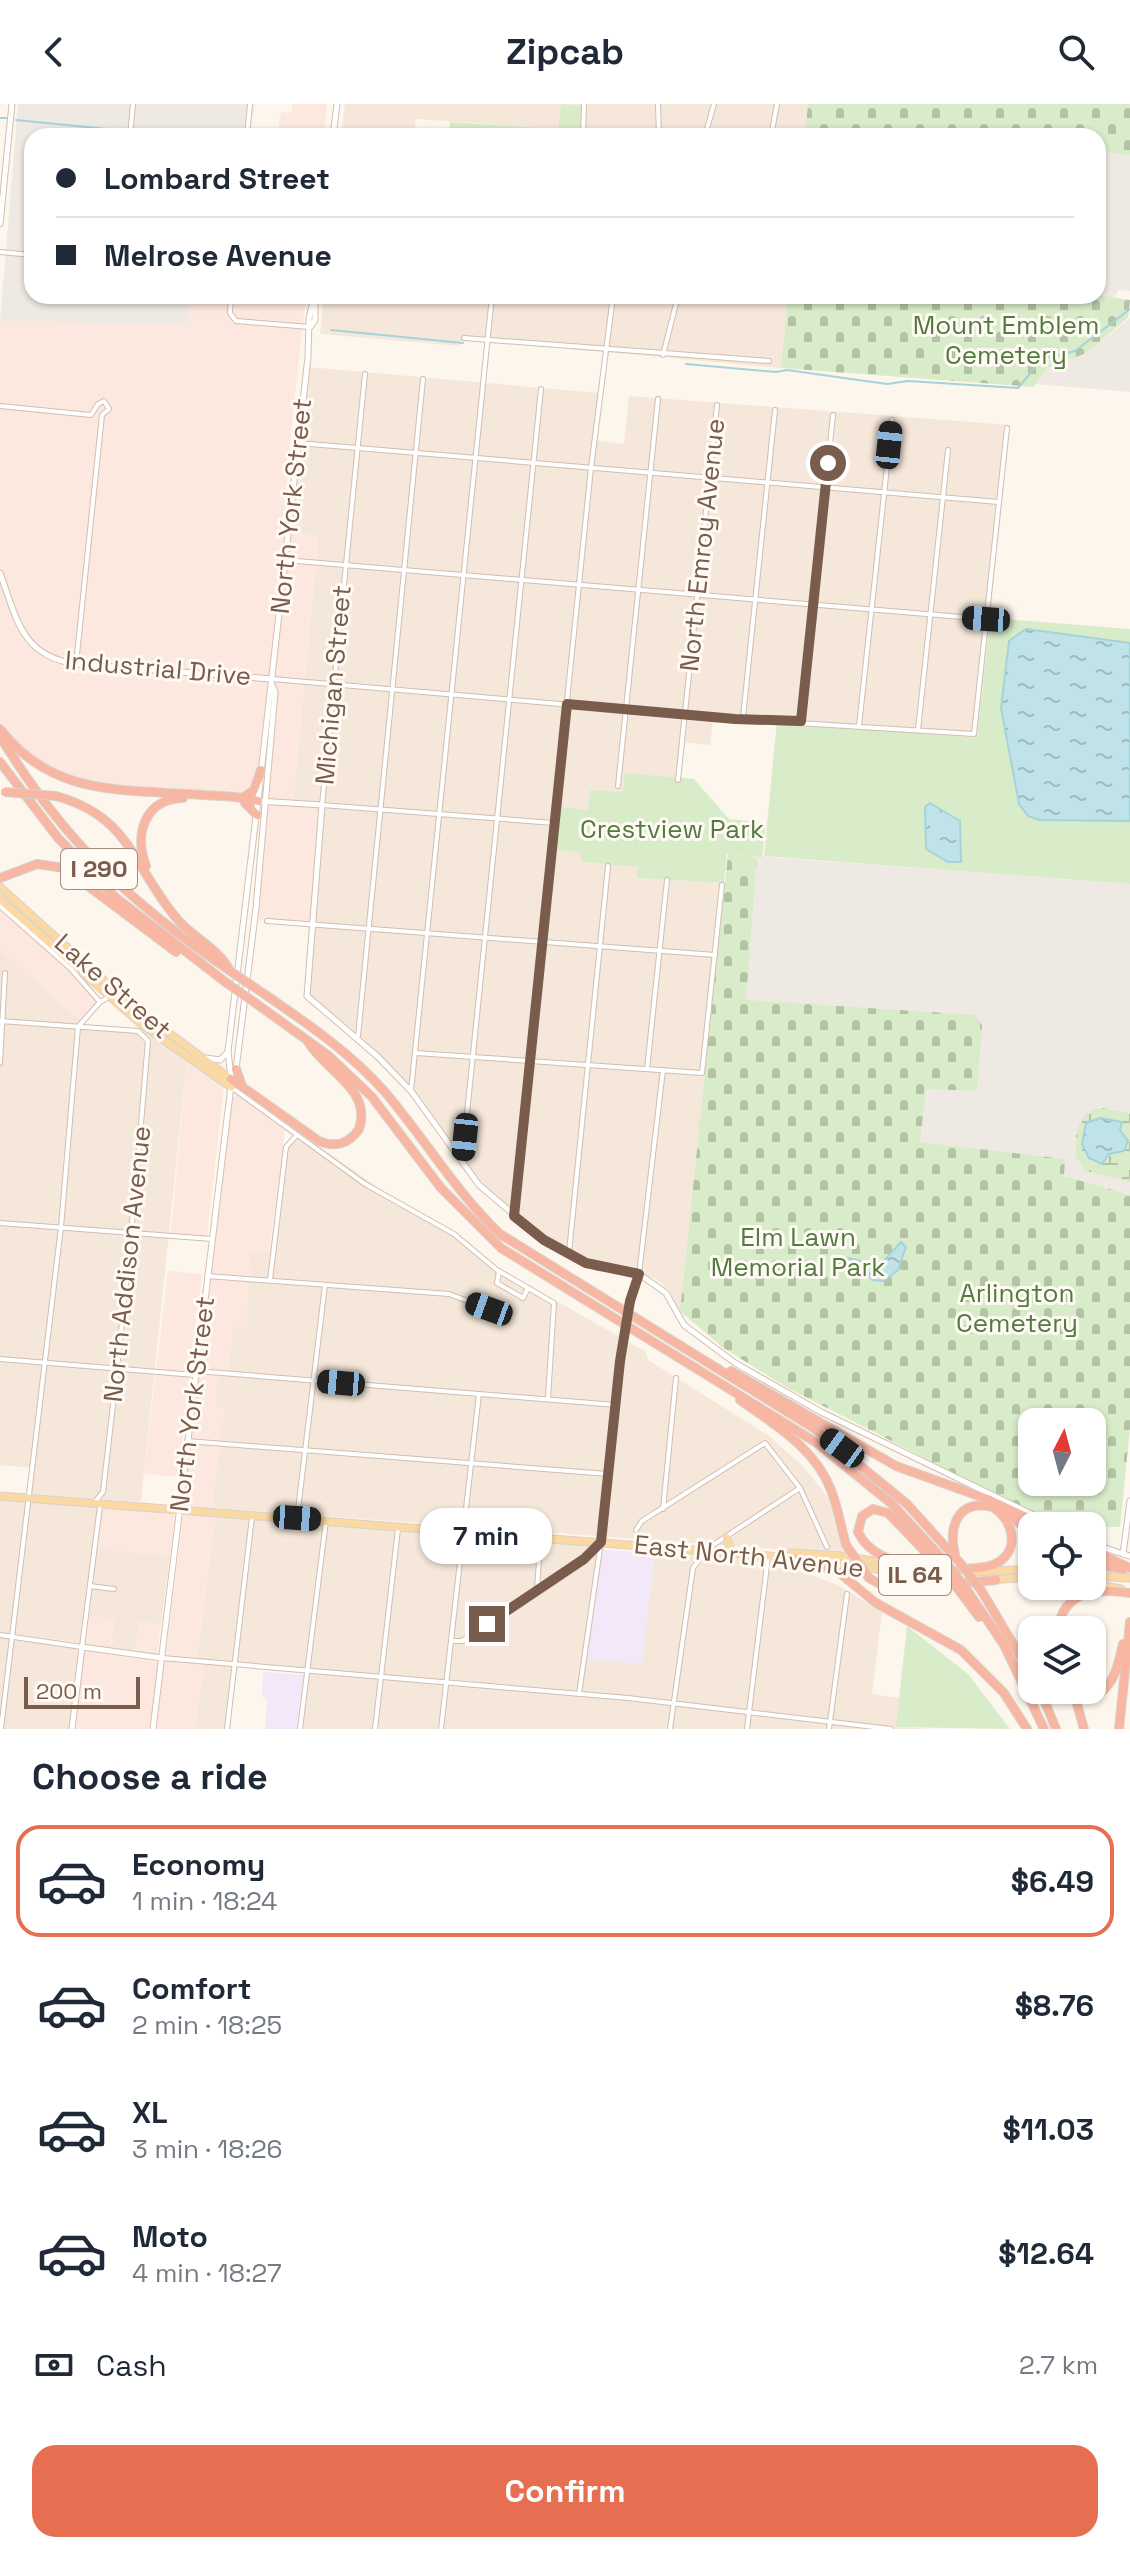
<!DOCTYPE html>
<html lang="en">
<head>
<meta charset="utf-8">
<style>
	:root { --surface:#fff; --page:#f2f2f3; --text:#1f2937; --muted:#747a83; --line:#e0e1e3; --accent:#e76f51 }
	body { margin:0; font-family:"Space Grotesk",sans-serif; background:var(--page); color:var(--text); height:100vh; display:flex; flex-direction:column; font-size:30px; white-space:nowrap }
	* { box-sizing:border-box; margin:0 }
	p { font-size:26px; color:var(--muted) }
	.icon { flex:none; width:44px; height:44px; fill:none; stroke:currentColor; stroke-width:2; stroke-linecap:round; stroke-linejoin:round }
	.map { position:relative; height:1625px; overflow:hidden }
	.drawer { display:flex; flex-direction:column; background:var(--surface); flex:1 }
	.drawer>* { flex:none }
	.banner { position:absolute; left:24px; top:24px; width:1082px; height:176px; border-radius:24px; box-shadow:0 2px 6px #0004; display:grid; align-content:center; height:176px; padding:0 32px; background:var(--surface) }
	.needle { width:52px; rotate:6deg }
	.fabs { position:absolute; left:1018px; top:1304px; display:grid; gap:16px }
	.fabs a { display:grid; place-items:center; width:88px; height:88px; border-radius:16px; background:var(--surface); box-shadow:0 2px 6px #0004; font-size:40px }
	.scale { position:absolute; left:24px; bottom:20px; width:116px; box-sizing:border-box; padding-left:8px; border:4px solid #7a5c4d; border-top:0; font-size:22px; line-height:28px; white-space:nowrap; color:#7a5c4d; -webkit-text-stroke:6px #fffaf3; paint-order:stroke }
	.end { position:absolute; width:36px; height:36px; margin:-18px; border:10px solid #7a5c4d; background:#fff; box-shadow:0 0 0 4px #fff }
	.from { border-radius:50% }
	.bubble { position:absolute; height:56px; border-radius:24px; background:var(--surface); box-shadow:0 2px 6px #0004; font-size:26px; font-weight:800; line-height:56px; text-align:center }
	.car { position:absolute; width:24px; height:48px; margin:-24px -12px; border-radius:10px; box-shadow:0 0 6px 2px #0007; background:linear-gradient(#222 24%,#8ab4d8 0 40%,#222 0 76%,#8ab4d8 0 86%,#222 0) }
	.banner b { display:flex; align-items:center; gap:28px; height:76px; font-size:30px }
	.banner b+b { border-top:2px solid var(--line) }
	.banner i { width:20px; height:20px; background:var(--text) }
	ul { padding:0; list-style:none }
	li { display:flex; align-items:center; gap:24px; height:112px; margin:0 16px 12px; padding:0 16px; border:4px solid transparent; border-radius:24px }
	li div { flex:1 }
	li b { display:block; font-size:30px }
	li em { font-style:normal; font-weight:800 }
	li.selected { border-color:var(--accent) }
	li>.icon { width:72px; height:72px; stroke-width:1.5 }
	h2 { padding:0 32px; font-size:36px; line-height:96px }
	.pay { display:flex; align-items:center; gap:20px; height:88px; padding:0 32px; font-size:30px }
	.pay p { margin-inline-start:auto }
	.cta { display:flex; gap:16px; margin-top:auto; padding:16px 32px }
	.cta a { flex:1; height:92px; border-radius:24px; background:var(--accent); color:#fff; font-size:32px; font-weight:800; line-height:92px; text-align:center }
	header { display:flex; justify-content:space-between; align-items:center; height:104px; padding:0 32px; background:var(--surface); font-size:36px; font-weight:800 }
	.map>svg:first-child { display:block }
</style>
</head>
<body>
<header><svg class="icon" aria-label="back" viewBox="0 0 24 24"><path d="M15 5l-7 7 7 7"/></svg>Zipcab<svg class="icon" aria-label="search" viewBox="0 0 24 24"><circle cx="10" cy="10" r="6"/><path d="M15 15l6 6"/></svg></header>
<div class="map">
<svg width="1130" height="1625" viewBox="0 0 1130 1625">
	<defs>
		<pattern id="wetland-marsh" width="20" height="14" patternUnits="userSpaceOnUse" patternTransform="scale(2)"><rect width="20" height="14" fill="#d8ecc9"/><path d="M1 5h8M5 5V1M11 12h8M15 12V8" fill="none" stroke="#b4c2a5"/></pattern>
		<pattern id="cemetery-stones" width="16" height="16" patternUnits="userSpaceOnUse" patternTransform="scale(2)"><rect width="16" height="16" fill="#d8ecc9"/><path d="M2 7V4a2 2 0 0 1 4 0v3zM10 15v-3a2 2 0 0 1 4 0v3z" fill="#b4c2a5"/></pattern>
		<pattern id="water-ripples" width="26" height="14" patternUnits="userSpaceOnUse" patternTransform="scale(2)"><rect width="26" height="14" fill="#bfe3e8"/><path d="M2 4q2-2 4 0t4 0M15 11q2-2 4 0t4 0" fill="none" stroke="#a0bbbe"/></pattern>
	</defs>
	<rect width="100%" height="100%" fill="#fdf6ec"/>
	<g fill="#f5e8da">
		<polygon points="345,0 808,0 805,32 574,32 574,28 580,29 582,3 562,0 559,25 416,15 414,32 341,32"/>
		<polygon points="324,192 788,192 781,264 462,235 460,242 320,230"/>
		<polygon points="308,263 598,289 593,336 624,340 629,292 1010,321 977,634 743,613 713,615 710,641 680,638 677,674 623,688 588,707 560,703 559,718 293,698 318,432 289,429"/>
		<polygon points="323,702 558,722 556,745 582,748 581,758 638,763 638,774 725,779 680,1207 669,1186 656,1175 630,1165 590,1157 543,1133 486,1085 414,988 362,933 309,892"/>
		<polygon points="0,846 87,921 145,927 187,956 141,1398 32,1390 35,1364 0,1361"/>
		<polygon points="300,1029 409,1105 456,1129 499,1164 646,1248 648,1256 769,1332 803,1362 829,1395 843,1450 212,1404 224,1303 215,1303 218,1270 228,1271 233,1222 246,1223 250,1146 270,1148 282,1046"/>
		<polygon points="0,1395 98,1404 81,1539 16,1530 14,1533 78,1543 69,1625 0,1625"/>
		<polygon points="215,1413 457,1429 587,1441 602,1446 585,1555 641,1559 655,1449 765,1452 764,1462 799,1467 838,1481 882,1508 872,1590 900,1594 897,1623 932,1625 300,1625 309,1564 197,1555"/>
		<polygon points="97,1445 170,1451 161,1521 139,1518 135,1548 111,1545 114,1515 89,1512"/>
		<polygon points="204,1560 233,1562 227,1625 195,1625"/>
	</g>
	<g fill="#fde8e0">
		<polygon points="292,0 327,0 324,32 248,32 249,25 278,27 281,8 292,9"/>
		<polygon points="190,192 306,192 290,337 284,453 260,692 104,681 55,670 15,641 0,621 0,217 187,220"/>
		<polygon points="289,429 318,432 315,457 287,455"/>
		<polygon points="286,457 315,460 304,577 274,574"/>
		<polygon points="273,576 304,579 293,698 263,696"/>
		<polygon points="264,699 320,702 310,819 254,815"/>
		<polygon points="0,805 82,878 97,898 82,916 0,846"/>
		<polygon points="187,956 224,983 207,1132 171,1129"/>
		<polygon points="238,990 285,1026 269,1148 250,1147 246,1223 233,1223 228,1271 218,1271 216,1302 225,1303 212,1404 187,1402 184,1397 233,993"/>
		<polygon points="168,1167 202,1170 178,1373 144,1370"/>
		<polygon points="101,1404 175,1409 170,1451 97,1445"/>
		<polygon points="183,1410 215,1413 197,1555 166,1553"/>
		<polygon points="89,1512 114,1515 111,1545 86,1542"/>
		<polygon points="139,1518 161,1521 157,1551 135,1548"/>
		<polygon points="84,1547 159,1558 151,1625 76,1625"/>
		<polygon points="165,1556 204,1560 195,1625 156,1625"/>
	</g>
	<g fill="#efe9e4">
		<polygon points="18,0 255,0 248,32 32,32 32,192 190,192 188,220 0,217"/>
		<polygon points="1098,48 1130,51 1130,187 1119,186 1113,194 1098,191"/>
		<polygon points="1130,214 1130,288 1035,280 1046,265 1086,249"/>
		<polygon points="757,752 1130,780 1130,1091 1064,1072 1065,1055 920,1038 926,985 976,987 746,896"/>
	</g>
	<g fill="#f3e8fa">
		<polygon points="602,1446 655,1449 642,1560 584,1555"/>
		<polygon points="263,1568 306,1571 300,1625 265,1625 267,1597 262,1591"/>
	</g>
	<g fill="#d8ecc9">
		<polygon points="561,0 581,2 581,29 574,28 574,32 449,32 450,18 558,25"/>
		<polygon points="990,514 1130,525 1130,780 764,752 777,616 977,634"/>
		<polygon points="625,669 694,675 729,715 766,719 762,753 727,750 724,779 637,774 638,763 581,758 581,748 556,746 560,703 588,706 590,686 623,688"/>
		<polygon points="907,1522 968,1570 1010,1625 896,1623"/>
	</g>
	<path fill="url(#wetland-marsh)" d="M1102,1004L1130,1009V1078L1086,1067L1076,1053C1075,1030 1076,1007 1102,1004Z"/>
	<g fill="url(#cemetery-stones)" fill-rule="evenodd">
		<polygon points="808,0 1130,0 1130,51 1098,48 1098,32 805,32"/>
		<polygon points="1098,191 1130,196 1128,214 1086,249 1046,265 1033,283 781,264 788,192"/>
		<path d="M728,750L757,753L746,896L975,911L982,921L977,987L926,985L920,1038L1065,1055L1064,1072L1130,1091V1324L1120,1423L1062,1422L991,1388L786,1283L722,1243L680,1207ZM1032,1318H1092V1378H1032Z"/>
	</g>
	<g fill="url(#water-ripples)" stroke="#a5d3da" stroke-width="2">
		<polygon points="1026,525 1130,539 1130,717 1039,716 1028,712 1019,700 1001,604 1009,537"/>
		<polygon points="930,699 960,717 961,758 948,758 926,745 925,703"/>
		<polygon points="1100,1014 1122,1018 1120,1026 1128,1037 1124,1047 1109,1050 1102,1060 1089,1054 1082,1040 1086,1019"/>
		<polygon points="901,1138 906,1143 898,1166 884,1177 872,1176 860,1161 843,1153 880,1161"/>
	</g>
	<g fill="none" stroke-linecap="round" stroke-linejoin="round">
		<g stroke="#a5d3da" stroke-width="2">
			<polyline points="0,14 6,14"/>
			<polyline points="16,16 127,27"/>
			<polyline points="133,27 185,32"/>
			<polyline points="331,226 463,239"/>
			<polyline points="686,260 776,268 787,266 887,280 908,277 1018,284 1041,256 1075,247 1130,205"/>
		</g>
		<g stroke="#d1beb0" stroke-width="6">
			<g id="minor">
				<polyline points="658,0 659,32"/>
				<polyline points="130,32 133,0"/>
				<polyline points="247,32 250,0"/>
				<polyline points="583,32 584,0"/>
				<polyline points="705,32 714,0"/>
				<polyline points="771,32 777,0"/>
				<polyline points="0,148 32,151"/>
				<polyline points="231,192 230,209 236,217 310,223"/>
				<polyline points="724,192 751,192"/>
				<polyline points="464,234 769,257"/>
				<polyline points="663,251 678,192"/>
				<polyline points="365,270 322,701 554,719"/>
				<polyline points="0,302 91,311 98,300 104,297 109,305 102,311 76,560"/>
				<polyline points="298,339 999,398"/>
				<polyline points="285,456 986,515"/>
				<polyline points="272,575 735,615 974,630 1007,324"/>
				<polyline points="743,613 775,306"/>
				<polyline points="801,617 833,311"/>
				<polyline points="859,622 892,316"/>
				<polyline points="918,626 948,346"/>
				<polyline points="678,676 717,301"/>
				<polyline points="618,682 658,295"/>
				<polyline points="0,802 70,864 100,898"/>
				<polyline points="267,817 715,851"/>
				<path d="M0,917L138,927L148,937C136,1088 121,1238 103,1388L94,1399"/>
				<polyline points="358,932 423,275"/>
				<polyline points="416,949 702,969 722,781"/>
				<polyline points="0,959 5,869"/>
				<polyline points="647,965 667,776"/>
				<polyline points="231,983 365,1080 454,1130 497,1166 554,1199 548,1294"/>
				<polyline points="411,987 492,192"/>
				<polyline points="462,1058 541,285"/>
				<polyline points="514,1110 591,364 613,192"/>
				<polyline points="0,1119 212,1135"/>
				<polyline points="569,1148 608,762"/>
				<polyline points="499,1167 497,1179 523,1194 528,1184"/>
				<polyline points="639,1170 663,966"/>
				<polyline points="207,1172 449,1190 489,1205"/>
				<polyline points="270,1176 286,1043 296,1032"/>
				<polyline points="0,1255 195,1271"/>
				<polyline points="196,1267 616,1301"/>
				<polyline points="187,1337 608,1370"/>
				<polyline points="663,1405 676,1274"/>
				<polyline points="297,1414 325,1181"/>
				<polyline points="636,1426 642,1417 765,1339 800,1384 827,1443"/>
				<polyline points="90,1482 114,1485"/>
				<polyline points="537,1487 539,1455"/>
				<polyline points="0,1531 82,1543 100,1402"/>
				<polyline points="452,1537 462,1537 577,1460 600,1439"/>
				<polyline points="162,1554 628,1594 891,1625"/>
				<polyline points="579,1590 601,1438"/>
				<polyline points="1,1625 61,1123 78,923 100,898 109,893"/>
				<polyline points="227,1625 252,1413"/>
				<polyline points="300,1625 326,1417"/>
				<polyline points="375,1625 398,1425"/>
				<polyline points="441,1625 479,1290"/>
				<polyline points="670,1625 693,1464 707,1445 800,1384"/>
				<polyline points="747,1625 768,1453"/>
				<polyline points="829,1625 847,1490"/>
			</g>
		</g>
		<g stroke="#d1beb0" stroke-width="7">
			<g id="tertiary">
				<polyline points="0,120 12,0"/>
				<path d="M0,469C17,515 21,552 76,560L272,575"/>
				<polyline points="258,697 322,701 307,892 377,952 411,987 479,1081 544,1136 596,1163 639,1170 666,1189 684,1221 735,1259 821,1308 1056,1422"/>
				<polyline points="630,1202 639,1170"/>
				<polyline points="601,1438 624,1233"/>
				<polyline points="1092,1440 1130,1452"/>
				<polyline points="1123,1450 1130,1397"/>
				<polyline points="72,1625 82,1543 162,1554"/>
			</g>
		</g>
		<g stroke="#d6c0b0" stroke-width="7">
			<g id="secondary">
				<polyline points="333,32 337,0"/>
				<polyline points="311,222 315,216 315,192"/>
				<polyline points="261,669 308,253 309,215 314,192"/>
				<polyline points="206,954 220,956 228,948"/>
				<polyline points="236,965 256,804 275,588 272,581"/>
				<polyline points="231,974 228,947 260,679"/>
				<polyline points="153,1625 231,982"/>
			</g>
		</g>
		<g stroke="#dad1cd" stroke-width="9">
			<g id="primary">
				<polyline points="0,783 130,900 231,975"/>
				<polyline points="0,795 140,919 231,983"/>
				<polyline points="0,1392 795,1454"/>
				<polyline points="726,1433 731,1446"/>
				<polyline points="791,1449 842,1452 898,1461"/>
				<polyline points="808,1456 950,1475"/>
				<polyline points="918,1463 945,1466"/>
				<polyline points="974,1468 1032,1465"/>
				<polyline points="1092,1472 1130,1474"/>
				<polyline points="990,1476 1032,1473"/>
				<polyline points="1092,1480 1121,1485"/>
			</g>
		</g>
		<g stroke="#dad1cd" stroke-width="10">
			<g id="motorway">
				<path d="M0,625C53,694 125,685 203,691C221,692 241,692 258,697"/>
				<path d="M0,632C63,737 130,798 230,867"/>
				<polyline points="0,658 58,734 115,793 228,880"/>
				<path d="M56,692C132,713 133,764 178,816C193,833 216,844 228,863"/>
				<polyline points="244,693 254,686 261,666"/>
				<polyline points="245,699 257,711"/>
				<path d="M146,762C134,731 144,695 183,694"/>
				<polyline points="0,774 37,760 64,764 176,848"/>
				<path d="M257,885C302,916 348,946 385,988C425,1035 455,1087 500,1130L815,1325L907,1400L961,1460"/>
				<polyline points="254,898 329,952 372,993 441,1084 501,1144 817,1339 892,1400 947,1460"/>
				<polyline points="236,965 242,982"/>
				<path d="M231,975L319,1037C335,1044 349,1040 359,1025C373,985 323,966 307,936"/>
				<polyline points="731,1267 896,1362 990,1396 1045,1422"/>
				<path d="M740,1296C775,1321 815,1344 831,1386C838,1404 841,1423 846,1441"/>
				<polyline points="1007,1407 1032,1432"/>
				<polyline points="1092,1446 1130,1464"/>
				<path d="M955,1451C948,1422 958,1395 992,1403C1015,1416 1021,1449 993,1461C983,1465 971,1464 960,1465"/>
				<polyline points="790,1453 837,1467 876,1499 961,1546 1004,1589 1027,1625"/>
				<polyline points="1092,1460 1124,1465"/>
				<path d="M920,1464C896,1458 869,1452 858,1428L862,1412L873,1405L888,1409L936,1459"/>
				<polyline points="869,1474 885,1483 898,1485 996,1476"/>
				<polyline points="958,1485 979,1513"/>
				<polyline points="967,1486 1004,1541 1044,1625"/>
				<polyline points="981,1486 1032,1572"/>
				<path d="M1058,1526C1063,1486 1097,1484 1130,1489"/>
				<polyline points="1040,1586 1056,1625"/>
				<polyline points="1073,1586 1084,1625"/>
				<path d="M1091,1595C1115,1582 1117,1565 1123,1540"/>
				<polyline points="1119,1625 1130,1518"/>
			</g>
		</g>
		<use href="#minor" stroke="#fff" stroke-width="4"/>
		<use href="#tertiary" stroke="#fff" stroke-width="5"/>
		<use href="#secondary" stroke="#fff" stroke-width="5"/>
		<use href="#primary" stroke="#fbd9a5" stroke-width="7"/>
		<use href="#motorway" stroke="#f7b7a3" stroke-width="8"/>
		<g stroke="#d1beb0" stroke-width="7" stroke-linecap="butt">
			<polyline id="tertiary-bridge" points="624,1233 630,1202"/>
		</g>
		<g stroke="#dad1cd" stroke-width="10" stroke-linecap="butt">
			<g id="motorway-bridge">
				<polyline points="5,688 56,692"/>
				<polyline points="230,867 257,885"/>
				<polyline points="228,880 254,898"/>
				<polyline points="846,1441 869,1474"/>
				<polyline points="936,1459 958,1485"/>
				<polyline points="947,1460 967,1486"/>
				<polyline points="961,1460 981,1486"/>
				<polyline points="1055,1590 1069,1595 1091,1595"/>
			</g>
		</g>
		<use href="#tertiary-bridge" stroke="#fff" stroke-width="5"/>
		<use href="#motorway-bridge" stroke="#f7b7a3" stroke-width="8"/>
	</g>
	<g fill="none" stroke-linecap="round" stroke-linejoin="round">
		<polyline stroke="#7a5c4d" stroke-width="10" points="487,1520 584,1455 601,1438 620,1257 630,1197 639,1170 586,1159 544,1136 514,1112 567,600 735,615 801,617 828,359"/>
	</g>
	<g text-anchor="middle" stroke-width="6" stroke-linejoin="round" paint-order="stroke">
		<g fill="#fffaf3" stroke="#a28b7f" stroke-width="2">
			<rect x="61" y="745" width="76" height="40" rx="6"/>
			<rect x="879" y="1451" width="72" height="40" rx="6"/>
		</g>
		<g font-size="24" font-weight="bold" fill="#7a5c4d">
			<text x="99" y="773">I 290</text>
			<text x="915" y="1479">IL 64</text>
		</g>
		<g font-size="26" fill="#537a41" stroke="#fffaf3">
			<text x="1006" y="230">Mount Emblem<tspan x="1006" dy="30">Cemetery</tspan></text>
			<text x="672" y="734">Crestview Park</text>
			<text x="798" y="1142">Elm Lawn<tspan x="798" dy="30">Memorial Park</tspan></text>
			<text x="1017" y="1198">Arlington<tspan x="1017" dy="30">Cemetery</tspan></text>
		</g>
		<g font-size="26" fill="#7a5c4d" stroke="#fffaf3">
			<text transform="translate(291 402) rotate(-84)" y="9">North York Street</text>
			<text transform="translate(702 441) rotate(-84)" y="9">North Emroy Avenue</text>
			<text transform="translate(158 564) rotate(5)" y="9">Industrial Drive</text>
			<text transform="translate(333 581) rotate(-85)" y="9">Michigan Street</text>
			<text transform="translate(113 882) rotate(41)" y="9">Lake Street</text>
			<text transform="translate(127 1160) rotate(-84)" y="9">North Addison Avenue</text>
			<text transform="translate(192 1300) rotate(-83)" y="9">North York Street</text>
			<text transform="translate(749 1452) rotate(6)" y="9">East North Avenue</text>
		</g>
	</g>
</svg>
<div class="fabs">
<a><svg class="needle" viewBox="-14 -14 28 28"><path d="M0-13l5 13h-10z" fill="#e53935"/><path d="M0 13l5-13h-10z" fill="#747a83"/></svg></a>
<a><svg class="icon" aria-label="locate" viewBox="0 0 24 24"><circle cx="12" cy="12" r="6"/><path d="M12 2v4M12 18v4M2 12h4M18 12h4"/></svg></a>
<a><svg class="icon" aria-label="layers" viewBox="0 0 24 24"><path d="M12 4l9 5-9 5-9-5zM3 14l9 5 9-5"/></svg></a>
</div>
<div class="scale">200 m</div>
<i class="end from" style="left:828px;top:359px"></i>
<i class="end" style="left:487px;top:1520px"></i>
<div class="bubble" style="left:420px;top:1404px;width:132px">7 min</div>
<i class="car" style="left:889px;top:341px;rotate:6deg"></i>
<i class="car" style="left:986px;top:515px;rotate:274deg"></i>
<i class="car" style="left:465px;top:1033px;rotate:186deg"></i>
<i class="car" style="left:489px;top:1205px;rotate:290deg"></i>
<i class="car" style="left:341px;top:1279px;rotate:275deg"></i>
<i class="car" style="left:842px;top:1344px;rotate:306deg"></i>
<i class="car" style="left:297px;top:1414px;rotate:94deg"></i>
<div class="banner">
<b><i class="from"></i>Lombard Street</b>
<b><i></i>Melrose Avenue</b>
</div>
</div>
<section class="drawer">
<h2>Choose a ride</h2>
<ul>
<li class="selected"><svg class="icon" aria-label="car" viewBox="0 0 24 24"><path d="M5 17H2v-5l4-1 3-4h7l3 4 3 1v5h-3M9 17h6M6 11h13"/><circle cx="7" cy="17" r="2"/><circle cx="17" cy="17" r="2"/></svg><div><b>Economy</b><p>1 min · 18:24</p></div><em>$6.49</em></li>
<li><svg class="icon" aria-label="car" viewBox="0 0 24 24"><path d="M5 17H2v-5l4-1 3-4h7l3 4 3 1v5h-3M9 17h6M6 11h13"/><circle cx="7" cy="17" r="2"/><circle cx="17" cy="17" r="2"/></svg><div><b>Comfort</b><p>2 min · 18:25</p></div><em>$8.76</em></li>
<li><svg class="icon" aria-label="car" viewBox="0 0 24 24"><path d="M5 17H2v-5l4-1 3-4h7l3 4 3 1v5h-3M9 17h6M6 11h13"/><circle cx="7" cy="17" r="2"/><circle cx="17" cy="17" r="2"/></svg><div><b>XL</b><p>3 min · 18:26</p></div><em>$11.03</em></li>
<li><svg class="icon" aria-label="car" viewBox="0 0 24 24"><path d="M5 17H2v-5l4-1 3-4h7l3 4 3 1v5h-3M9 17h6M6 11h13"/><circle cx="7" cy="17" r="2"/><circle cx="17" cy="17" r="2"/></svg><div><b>Moto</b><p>4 min · 18:27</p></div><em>$12.64</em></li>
</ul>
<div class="pay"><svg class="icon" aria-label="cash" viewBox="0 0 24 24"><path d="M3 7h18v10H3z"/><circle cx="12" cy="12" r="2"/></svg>Cash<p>2.7 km</p></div>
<div class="cta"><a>Confirm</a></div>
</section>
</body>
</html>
